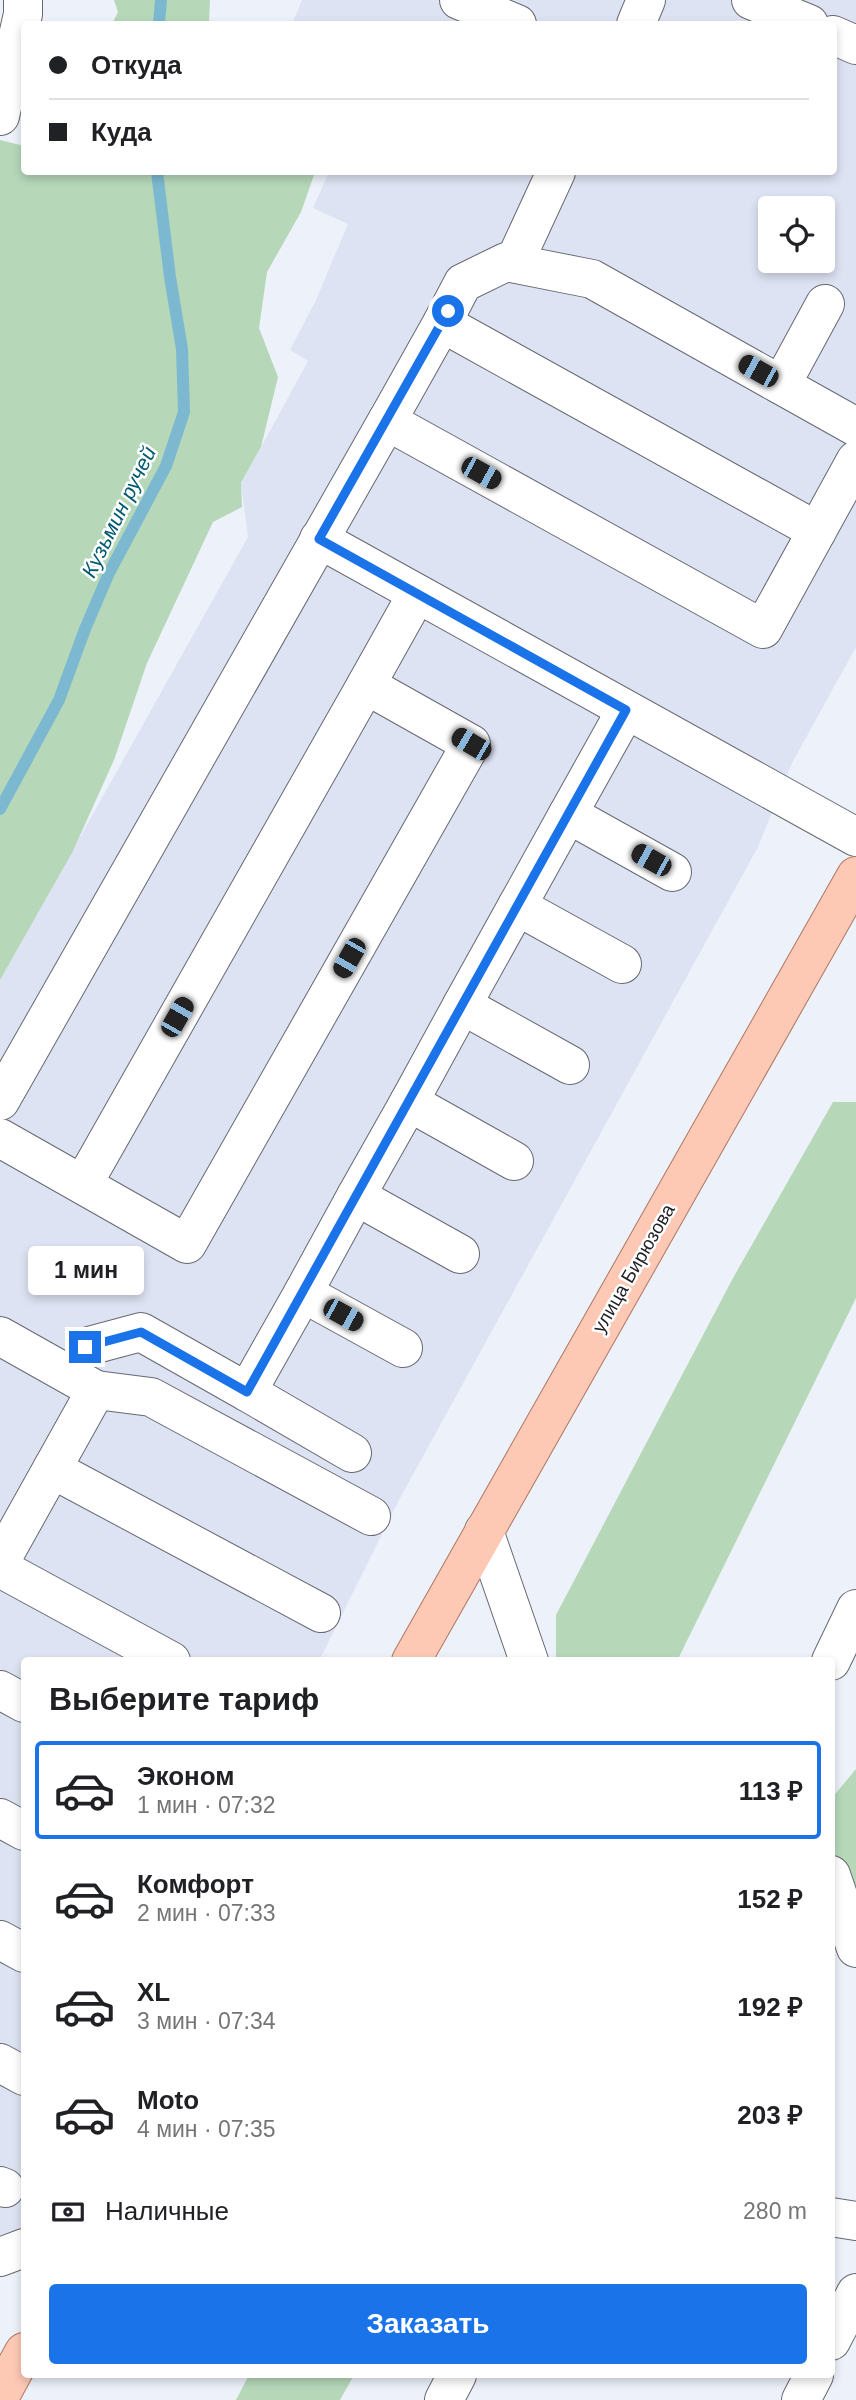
<!DOCTYPE html>
<html lang="ru">
<head>
<meta charset="utf-8">
<style>
	:root { --surface:#fff; --page:#f2f2f2; --text:#202124; --muted:#757577; --line:#e0e0e0; --accent:#1a73e8 }
	body { margin:0; font-family:Helvetica,sans-serif; background:var(--page); color:var(--text); height:100vh; display:flex; flex-direction:column; font-size:26px; white-space:nowrap }
	* { box-sizing:border-box; margin:0 }
	p { font-size:23px; color:var(--muted) }
	.icon { flex:none; width:38px; height:38px; fill:none; stroke:currentColor; stroke-width:2; stroke-linecap:round; stroke-linejoin:round }
	.map { position:relative; flex:1; overflow:hidden }
	.side { position:absolute; left:21px; top:1657px; width:814px; height:721px; display:flex; flex-direction:column; background:var(--surface); border-radius:7px; box-shadow:0 4px 10px #0003 }
	.side>* { flex:none }
	.guide { position:absolute; left:21px; top:21px; width:816px; height:154px; border-radius:7px; box-shadow:0 4px 10px #0003; display:grid; align-content:center; height:154px; padding:0 28px; background:var(--surface) }
	.fabs { position:absolute; left:758px; top:196px; display:grid; gap:14px }
	.fabs a { display:grid; place-items:center; width:77px; height:77px; border-radius:7px; background:var(--surface); box-shadow:0 4px 10px #0003; font-size:35px }
	.end { position:absolute; width:32px; height:32px; margin:-16px; border:9px solid #1a73e8; background:#fff; box-shadow:0 0 0 4px #fff }
	.from { border-radius:50% }
	.bubble { position:absolute; height:49px; border-radius:7px; background:var(--surface); box-shadow:0 4px 10px #0003; font-size:23px; font-weight:700; line-height:49px; text-align:center }
	.car { position:absolute; width:21px; height:42px; margin:-21px -10px; border-radius:9px; box-shadow:0 0 5px 2px #0007; background:linear-gradient(#222 24%,#8ab4d8 0 40%,#222 0 76%,#8ab4d8 0 86%,#222 0) }
	.guide b { display:flex; align-items:center; gap:24px; height:66px; font-size:26px }
	.guide b+b { border-top:2px solid var(--line) }
	.guide i { width:18px; height:18px; background:var(--text) }
	ul { padding:0; list-style:none }
	li { display:flex; align-items:center; gap:21px; height:98px; margin:0 14px 10px; padding:0 14px; border:4px solid transparent; border-radius:7px }
	li div { flex:1 }
	li b { display:block; font-size:26px }
	li em { font-style:normal; font-weight:700 }
	li.active { border-color:var(--accent) }
	li>.icon { width:63px; height:63px; stroke-width:1.5 }
	h2 { padding:0 28px; font-size:32px; line-height:84px }
	.pay { display:flex; align-items:center; gap:18px; height:77px; padding:0 28px; font-size:26px }
	.pay p { margin-inline-start:auto }
	.action { display:flex; gap:14px; margin-top:auto; padding:14px 28px }
	.action a { flex:1; height:80px; border-radius:7px; background:var(--accent); color:#fff; font-size:28px; font-weight:700; line-height:80px; text-align:center }
	.map>svg:first-child { display:block }
</style>
</head>
<body>
<div class="map">
<svg width="856" height="2400" viewBox="0 0 856 2400">
	<rect width="100%" height="100%" fill="#edf1fa"/>
	<path fill="#dee3f3" fill-rule="evenodd" d="M302,0H856V647L792,763L758,847L399,1500L319,1661H24V2248L0,2257V980L248,537L241,484L308,361L290,350L316,300L348,224L313,208L329,172H833V24H292ZM770,208H822V261H770Z"/>
	<g fill="#b6d8b9">
		<polygon points="114,0 210,0 209,24 112,24 118,12"/>
		<polygon points="0,140 24,146 24,172 315,172 301,212 267,272 259,328 278,377 261,447 241,483 242,507 213,522 147,663 114,760 73,851 0,980"/>
		<polygon points="833,1102 856,1102 856,1298 677,1661 556,1661 556,1615 733,1278"/>
		<polygon points="856,1769 856,1912 831,1842 831,1799"/>
		<polygon points="249,2375 354,2375 340,2400 236,2400"/>
	</g>
	<g fill="none" stroke-linecap="round" stroke-linejoin="round">
		<g stroke="#7cb9d0" stroke-width="12">
			<polyline points="159,24 161,0"/>
			<polyline points="0,809 59,700 85,629 109,573 166,466 184,412 182,349 170,277 157,172"/>
		</g>
		<g stroke="#666971" stroke-width="40">
			<g id="minor">
				<polyline points="459,0 517,24"/>
				<polyline points="751,0 809,24"/>
				<polyline points="636,24 646,0"/>
				<polyline points="833,35 856,45"/>
				<polyline points="0,116 23,14 23,0"/>
				<polyline points="514,263 556,172"/>
				<polyline points="825,304 781,385 856,427"/>
				<polyline points="442,323 463,283 506,262 592,279 781,385"/>
				<polyline points="387,421 442,323 817,531"/>
				<polyline points="319,539 856,837"/>
				<polyline points="366,685 417,594"/>
				<polyline points="626,710 568,814 672,872"/>
				<polyline points="568,814 517,906 622,964"/>
				<polyline points="517,906 462,1005 570,1065"/>
				<polyline points="462,1005 409,1102 514,1161"/>
				<polyline points="0,1101 387,421 763,629 856,460"/>
				<polyline points="409,1102 356,1196 460,1254"/>
				<polyline points="0,1138 187,1244 471,744 366,685 83,1184"/>
				<polyline points="356,1196 303,1293 403,1348"/>
				<polyline points="0,1336 96,1390 0,1562"/>
				<polyline points="85,1347 141,1332 247,1392 303,1293"/>
				<polyline points="96,1390 151,1397 371,1516"/>
				<polyline points="247,1392 352,1453"/>
				<polyline points="52,1469 321,1613"/>
				<polyline points="484,1531 529,1661"/>
				<polyline points="0,1568 171,1661"/>
				<polyline points="831,1661 856,1609"/>
				<polyline points="0,1690 24,1703"/>
				<polyline points="0,1818 24,1831"/>
				<polyline points="831,1875 856,1948"/>
				<polyline points="0,1940 24,1953"/>
				<polyline points="0,2063 24,2076"/>
				<polyline points="0,2186 5,2188"/>
				<polyline points="831,2217 856,2221"/>
				<polyline points="0,2257 24,2248"/>
				<polyline points="831,2341 856,2293"/>
				<polyline points="444,2400 457,2375"/>
				<polyline points="801,2400 814,2375"/>
			</g>
		</g>
		<g stroke="#ae7661" stroke-width="40">
			<g id="major">
				<polyline points="411,1661 856,876"/>
				<polyline points="0,2396 24,2352"/>
			</g>
		</g>
		<use href="#minor" stroke="#fff" stroke-width="38"/>
		<use href="#major" stroke="#fdc9b5" stroke-width="38"/>
	</g>
	<g fill="none" stroke-linecap="round" stroke-linejoin="round">
		<polyline stroke="#1a73e8" stroke-width="9" points="85,1347 141,1332 247,1392 626,710 319,539 448,311"/>
	</g>
	<g text-anchor="middle" stroke-width="5" stroke-linejoin="round" paint-order="stroke">
		<g font-size="19" fill="#1e1f23" stroke="#fff">
			<text transform="translate(633 1268) rotate(-60)" y="7">улица Бирюзова</text>
		</g>
		<g font-size="21" font-style="italic" fill="#005a71" stroke="#fff">
			<text transform="translate(119 512) rotate(-64)" y="7">Кузьмин ручей</text>
		</g>
	</g>
</svg>
<div class="fabs">
<a><svg class="icon" aria-label="locate" viewBox="0 0 24 24"><circle cx="12" cy="12" r="6"/><path d="M12 2v4M12 18v4M2 12h4M18 12h4"/></svg></a>
</div>
<i class="end from" style="left:448px;top:311px"></i>
<i class="end" style="left:85px;top:1347px"></i>
<div class="bubble" style="left:28px;top:1246px;width:116px">1 мин</div>
<i class="car" style="left:758px;top:371px;rotate:299deg"></i>
<i class="car" style="left:481px;top:473px;rotate:119deg"></i>
<i class="car" style="left:471px;top:744px;rotate:300deg"></i>
<i class="car" style="left:651px;top:860px;rotate:299deg"></i>
<i class="car" style="left:349px;top:958px;rotate:210deg"></i>
<i class="car" style="left:177px;top:1017px;rotate:30deg"></i>
<i class="car" style="left:343px;top:1315px;rotate:119deg"></i>
<div class="guide">
<b><i class="from"></i>Откуда</b>
<b><i></i>Куда</b>
</div>
<section class="side">
<h2>Выберите тариф</h2>
<ul>
<li class="active"><svg class="icon" aria-label="car" viewBox="0 0 24 24"><path d="M5 17H2v-5l4-1 3-4h7l3 4 3 1v5h-3M9 17h6M6 11h13"/><circle cx="7" cy="17" r="2"/><circle cx="17" cy="17" r="2"/></svg><div><b>Эконом</b><p>1 мин · 07:32</p></div><em>113 ₽</em></li>
<li><svg class="icon" aria-label="car" viewBox="0 0 24 24"><path d="M5 17H2v-5l4-1 3-4h7l3 4 3 1v5h-3M9 17h6M6 11h13"/><circle cx="7" cy="17" r="2"/><circle cx="17" cy="17" r="2"/></svg><div><b>Комфорт</b><p>2 мин · 07:33</p></div><em>152 ₽</em></li>
<li><svg class="icon" aria-label="car" viewBox="0 0 24 24"><path d="M5 17H2v-5l4-1 3-4h7l3 4 3 1v5h-3M9 17h6M6 11h13"/><circle cx="7" cy="17" r="2"/><circle cx="17" cy="17" r="2"/></svg><div><b>XL</b><p>3 мин · 07:34</p></div><em>192 ₽</em></li>
<li><svg class="icon" aria-label="car" viewBox="0 0 24 24"><path d="M5 17H2v-5l4-1 3-4h7l3 4 3 1v5h-3M9 17h6M6 11h13"/><circle cx="7" cy="17" r="2"/><circle cx="17" cy="17" r="2"/></svg><div><b>Moto</b><p>4 мин · 07:35</p></div><em>203 ₽</em></li>
</ul>
<div class="pay"><svg class="icon" aria-label="cash" viewBox="0 0 24 24"><path d="M3 7h18v10H3z"/><circle cx="12" cy="12" r="2"/></svg>Наличные<p>280 m</p></div>
<div class="action"><a>Заказать</a></div>
</section>
</div>
</body>
</html>
